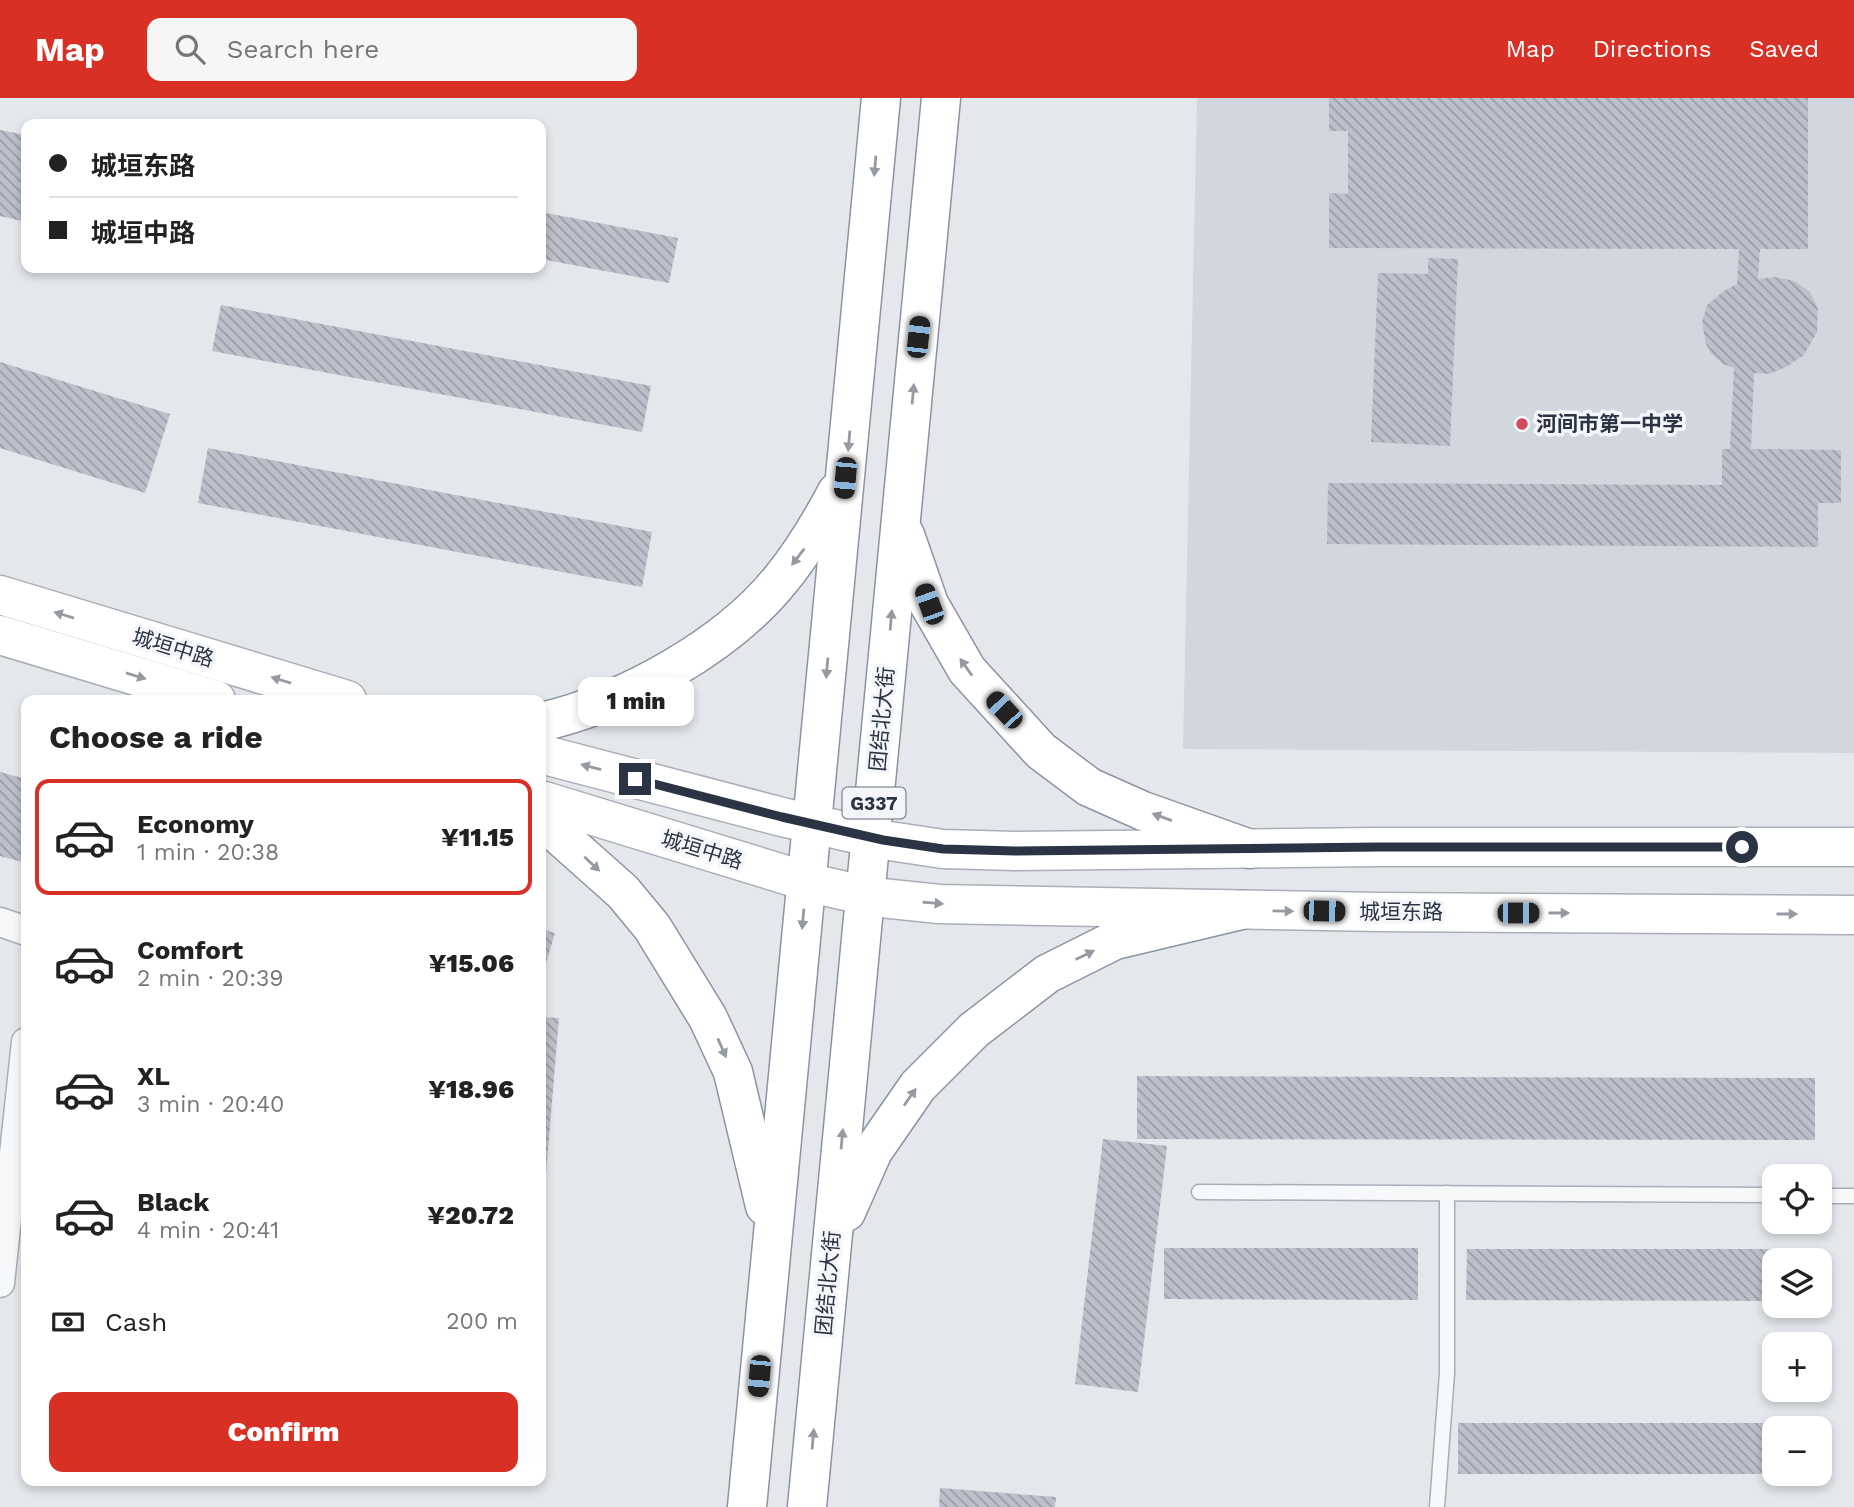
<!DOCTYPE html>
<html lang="en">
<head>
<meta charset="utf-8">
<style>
	:root { --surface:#fff; --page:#f6f6f6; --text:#222; --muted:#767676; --line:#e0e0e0; --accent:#d93025 }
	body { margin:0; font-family:"Work Sans","Noto Sans SC",sans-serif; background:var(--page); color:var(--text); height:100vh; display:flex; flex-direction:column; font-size:26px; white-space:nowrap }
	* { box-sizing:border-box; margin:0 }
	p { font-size:23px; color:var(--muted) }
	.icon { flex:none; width:38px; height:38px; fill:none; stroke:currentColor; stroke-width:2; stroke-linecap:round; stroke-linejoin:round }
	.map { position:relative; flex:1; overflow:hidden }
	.details { position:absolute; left:21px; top:597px; width:525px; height:791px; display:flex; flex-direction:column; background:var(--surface); border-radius:14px; box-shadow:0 4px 10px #0003 }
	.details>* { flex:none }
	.hud { position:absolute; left:21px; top:21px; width:525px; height:154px; border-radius:14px; box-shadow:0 4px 10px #0003; display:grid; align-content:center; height:154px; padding:0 28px; background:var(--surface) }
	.controls { position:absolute; left:1762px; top:1066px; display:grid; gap:14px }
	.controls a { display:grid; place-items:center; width:70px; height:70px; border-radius:14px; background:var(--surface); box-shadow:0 4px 10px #0003; font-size:35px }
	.end { position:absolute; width:32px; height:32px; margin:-16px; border:9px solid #2b3445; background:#fff; box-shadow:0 0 0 4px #fff }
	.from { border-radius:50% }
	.bubble { position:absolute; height:49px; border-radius:14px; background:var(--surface); box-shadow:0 4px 10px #0003; font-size:23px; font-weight:800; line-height:49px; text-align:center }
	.car { position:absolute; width:21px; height:42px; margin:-21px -10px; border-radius:9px; box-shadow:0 0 5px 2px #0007; background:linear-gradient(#222 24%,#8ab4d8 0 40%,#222 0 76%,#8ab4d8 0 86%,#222 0) }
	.hud b { display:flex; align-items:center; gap:24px; height:66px; font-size:26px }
	.hud b+b { border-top:2px solid var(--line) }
	.hud i { width:18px; height:18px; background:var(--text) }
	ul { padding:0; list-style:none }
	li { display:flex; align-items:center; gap:21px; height:116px; margin:0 14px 10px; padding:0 14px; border:4px solid transparent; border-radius:14px }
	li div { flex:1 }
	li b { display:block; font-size:26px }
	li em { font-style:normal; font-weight:800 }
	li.selected { border-color:var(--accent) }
	li>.icon { width:63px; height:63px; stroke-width:1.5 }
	h2 { padding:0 28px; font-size:32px; line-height:84px }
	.pay { display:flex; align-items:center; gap:18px; height:77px; padding:0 28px; font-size:26px }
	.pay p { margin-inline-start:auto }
	.cta { display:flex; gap:14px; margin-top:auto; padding:14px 28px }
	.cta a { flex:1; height:80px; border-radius:14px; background:var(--accent); color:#fff; font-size:28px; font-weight:800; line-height:80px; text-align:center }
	header { display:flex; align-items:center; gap:42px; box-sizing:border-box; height:98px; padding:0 35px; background:var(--accent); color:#fff }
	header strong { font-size:33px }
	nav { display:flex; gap:38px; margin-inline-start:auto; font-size:24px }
	.search { width:490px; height:63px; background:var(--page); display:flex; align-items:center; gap:18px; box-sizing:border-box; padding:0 24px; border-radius:14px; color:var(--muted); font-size:26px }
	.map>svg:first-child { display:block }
</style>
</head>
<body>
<header>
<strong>Map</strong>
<div class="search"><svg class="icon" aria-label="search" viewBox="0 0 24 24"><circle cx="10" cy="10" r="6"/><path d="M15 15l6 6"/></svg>Search here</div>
<nav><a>Map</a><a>Directions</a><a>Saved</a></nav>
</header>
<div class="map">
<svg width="1854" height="1409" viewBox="0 0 1854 1409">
	<defs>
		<pattern id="building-back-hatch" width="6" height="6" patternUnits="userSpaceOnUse" patternTransform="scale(1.75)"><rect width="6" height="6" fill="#bbc0ca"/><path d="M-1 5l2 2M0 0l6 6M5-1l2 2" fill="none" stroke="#989da6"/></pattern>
	</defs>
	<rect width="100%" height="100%" fill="#e4e7ec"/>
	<polygon fill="#d2d6de" points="1197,0 1854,0 1854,655 1183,651"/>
	<g fill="url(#building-back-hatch)">
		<polygon points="1329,0 1808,0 1808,151 1760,151 1758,181 1775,179 1794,183 1810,194 1818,211 1817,234 1804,257 1786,269 1769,276 1754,275 1751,351 1841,352 1841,405 1818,405 1818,449 1327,446 1328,385 1722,387 1722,351 1730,351 1734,270 1723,266 1711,255 1706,246 1702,224 1707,207 1724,193 1737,186 1739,151 1329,150 1329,95 1348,96 1348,33 1329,33"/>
		<polygon points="0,32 26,37 26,124 0,118"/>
		<polygon points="541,114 678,140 669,185 541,161"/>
		<polygon points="1428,160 1458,161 1450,348 1371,344 1378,175 1428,176"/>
		<polygon points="221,207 651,288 642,334 212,253"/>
		<polygon points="0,264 170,316 145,395 0,350"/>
		<polygon points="208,350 652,434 642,489 198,405"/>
		<polygon points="0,674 26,681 26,765 0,758"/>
		<polygon points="541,831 555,835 541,882"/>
		<polygon points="541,919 559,920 543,1111 541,1111"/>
		<polygon points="1137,978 1815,980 1815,1042 1137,1041"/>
		<polygon points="1103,1041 1167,1048 1138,1294 1075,1286"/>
		<polygon points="1164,1150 1418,1150 1418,1202 1164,1201"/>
		<polygon points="1467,1151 1803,1151 1803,1162 1774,1162 1774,1203 1466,1202"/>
		<polygon points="1458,1325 1794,1325 1794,1330 1774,1330 1774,1376 1458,1376"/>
		<polygon points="940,1390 1056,1399 1055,1409 939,1409"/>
	</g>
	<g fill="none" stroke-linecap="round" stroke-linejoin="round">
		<g stroke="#a9aeb7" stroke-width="17">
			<g id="lane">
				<polyline points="1199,1094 1774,1097"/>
				<polyline points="1820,1098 1854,1098"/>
				<polyline points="1437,1409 1447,1275 1447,1095"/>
			</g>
		</g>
		<g stroke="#a9aeb7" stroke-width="31">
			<g id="street">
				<polyline points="0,824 26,833"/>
				<polyline points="0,1185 26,944"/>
			</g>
		</g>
		<g stroke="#a9aeb7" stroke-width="41">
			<g id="secondary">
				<polyline points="0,497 347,602"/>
				<polyline points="0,537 216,602"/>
				<polyline points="541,656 782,719 883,742 943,751 1015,753 1378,749 1854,749"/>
				<polyline points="541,702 819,787 872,799 939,806 1379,814 1854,817"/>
			</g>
		</g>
		<g stroke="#8b94a3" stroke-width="41">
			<g id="highway">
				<polyline points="905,437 929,506 967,572 1041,653 1089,689 1143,713 1250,751"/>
				<path d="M541,624C625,605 728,548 782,480C804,453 821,424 837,394"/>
				<polyline points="541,721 623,794 652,829 708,920 733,974 765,1108"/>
				<polyline points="846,1114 873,1053 918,988 974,932 1047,876 1115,842 1241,812"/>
				<polyline points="747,1409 881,0"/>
				<polyline points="807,1409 941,0"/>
			</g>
		</g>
		<use href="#lane" stroke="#f7f8fa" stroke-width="14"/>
		<use href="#street" stroke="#f7f8fa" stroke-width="28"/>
		<use href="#secondary" stroke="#fff" stroke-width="38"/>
		<use href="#highway" stroke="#fff" stroke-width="38"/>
	</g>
	<defs><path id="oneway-solid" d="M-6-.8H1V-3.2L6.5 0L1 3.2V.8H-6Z" transform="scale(1.75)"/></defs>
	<g fill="#959aa2">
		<use href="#oneway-solid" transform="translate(875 68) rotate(95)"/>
		<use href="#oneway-solid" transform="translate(913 296) rotate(-85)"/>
		<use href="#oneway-solid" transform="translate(849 343) rotate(95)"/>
		<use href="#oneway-solid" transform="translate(798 459) rotate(127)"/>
		<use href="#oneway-solid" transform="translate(64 517) rotate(-163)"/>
		<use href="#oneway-solid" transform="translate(891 522) rotate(-85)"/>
		<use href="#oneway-solid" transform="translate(966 569) rotate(-125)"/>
		<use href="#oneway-solid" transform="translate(827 570) rotate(95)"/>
		<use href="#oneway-solid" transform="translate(136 578) rotate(17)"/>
		<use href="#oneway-solid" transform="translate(281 582) rotate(-163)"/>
		<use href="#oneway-solid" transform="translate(591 669) rotate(-165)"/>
		<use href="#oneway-solid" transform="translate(1162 719) rotate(-160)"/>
		<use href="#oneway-solid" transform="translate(592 766) rotate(43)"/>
		<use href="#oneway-solid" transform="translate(933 805) rotate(5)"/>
		<use href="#oneway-solid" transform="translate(1283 813) rotate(1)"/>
		<use href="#oneway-solid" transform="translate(1559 815)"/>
		<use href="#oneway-solid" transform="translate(1787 816)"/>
		<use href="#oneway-solid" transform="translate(803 821) rotate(95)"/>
		<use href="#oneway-solid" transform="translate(1085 857) rotate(-26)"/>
		<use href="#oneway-solid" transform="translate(722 950) rotate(66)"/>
		<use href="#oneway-solid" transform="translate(910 999) rotate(-55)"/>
		<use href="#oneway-solid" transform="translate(842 1041) rotate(-85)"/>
		<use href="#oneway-solid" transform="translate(813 1341) rotate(-85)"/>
	</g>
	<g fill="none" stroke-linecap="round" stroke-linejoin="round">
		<polyline stroke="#2b3445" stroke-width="9" points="635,681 782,719 883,742 943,751 1015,753 1378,749 1742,749"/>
	</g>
	<circle fill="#d1495b" stroke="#f4f6f9" stroke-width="2.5" cx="1522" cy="326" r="7"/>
	<g text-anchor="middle" stroke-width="7" stroke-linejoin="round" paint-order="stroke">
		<rect fill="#f4f6f9" stroke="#676e7b" stroke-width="2" x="842.5" y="689.5" width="63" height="31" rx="5"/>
		<g font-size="19" font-weight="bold" fill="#2b3445">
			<text x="874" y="712">G337</text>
		</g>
		<g font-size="21" font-weight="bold" fill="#2b3445" stroke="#f4f6f9" text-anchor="start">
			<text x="1536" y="333">河间市第一中学</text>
		</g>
		<g font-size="21" fill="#2b3445" stroke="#f4f6f9">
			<text transform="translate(173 550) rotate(17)" y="7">城垣中路</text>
			<text transform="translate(882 621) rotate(-85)" y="7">团结北大街</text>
			<text transform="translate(702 752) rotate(17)" y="7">城垣中路</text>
			<text x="1401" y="821">城垣东路</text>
			<text transform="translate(828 1185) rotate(-85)" y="7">团结北大街</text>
		</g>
	</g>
</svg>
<div class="controls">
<a><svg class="icon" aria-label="locate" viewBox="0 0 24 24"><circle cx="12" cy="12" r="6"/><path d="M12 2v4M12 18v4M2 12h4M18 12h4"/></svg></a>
<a><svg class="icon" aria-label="layers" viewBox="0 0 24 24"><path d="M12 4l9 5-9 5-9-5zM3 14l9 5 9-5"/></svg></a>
<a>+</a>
<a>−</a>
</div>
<i class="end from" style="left:1742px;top:749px"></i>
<i class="end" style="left:635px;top:681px"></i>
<div class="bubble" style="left:578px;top:579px;width:116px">1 min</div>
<i class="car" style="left:918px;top:239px;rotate:6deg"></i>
<i class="car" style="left:845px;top:380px;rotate:185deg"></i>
<i class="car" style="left:929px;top:506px;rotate:340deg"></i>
<i class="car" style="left:1004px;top:612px;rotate:317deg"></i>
<i class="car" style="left:1324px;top:813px;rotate:91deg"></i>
<i class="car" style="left:1518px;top:815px;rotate:90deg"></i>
<i class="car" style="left:759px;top:1278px;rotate:185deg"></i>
<div class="hud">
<b><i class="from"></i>城垣东路</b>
<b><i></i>城垣中路</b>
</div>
<section class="details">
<h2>Choose a ride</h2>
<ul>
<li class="selected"><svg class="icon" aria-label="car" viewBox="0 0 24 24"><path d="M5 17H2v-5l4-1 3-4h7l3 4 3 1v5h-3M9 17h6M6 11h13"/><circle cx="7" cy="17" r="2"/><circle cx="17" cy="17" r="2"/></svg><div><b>Economy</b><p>1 min · 20:38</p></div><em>¥11.15</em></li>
<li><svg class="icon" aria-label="car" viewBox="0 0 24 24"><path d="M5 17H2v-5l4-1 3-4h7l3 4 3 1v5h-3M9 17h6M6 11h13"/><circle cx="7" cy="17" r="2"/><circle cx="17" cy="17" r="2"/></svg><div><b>Comfort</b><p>2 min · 20:39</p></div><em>¥15.06</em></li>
<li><svg class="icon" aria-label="car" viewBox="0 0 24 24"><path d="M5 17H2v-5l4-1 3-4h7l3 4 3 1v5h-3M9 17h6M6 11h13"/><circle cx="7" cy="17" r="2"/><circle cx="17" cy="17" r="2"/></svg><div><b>XL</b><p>3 min · 20:40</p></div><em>¥18.96</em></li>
<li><svg class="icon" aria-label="car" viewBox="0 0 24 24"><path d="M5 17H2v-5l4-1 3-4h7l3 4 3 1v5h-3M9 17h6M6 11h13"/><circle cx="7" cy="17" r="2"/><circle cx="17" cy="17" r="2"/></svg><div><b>Black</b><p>4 min · 20:41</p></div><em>¥20.72</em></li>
</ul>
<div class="pay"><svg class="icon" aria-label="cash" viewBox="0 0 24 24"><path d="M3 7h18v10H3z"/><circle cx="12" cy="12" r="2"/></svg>Cash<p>200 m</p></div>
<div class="cta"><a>Confirm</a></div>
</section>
</div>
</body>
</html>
